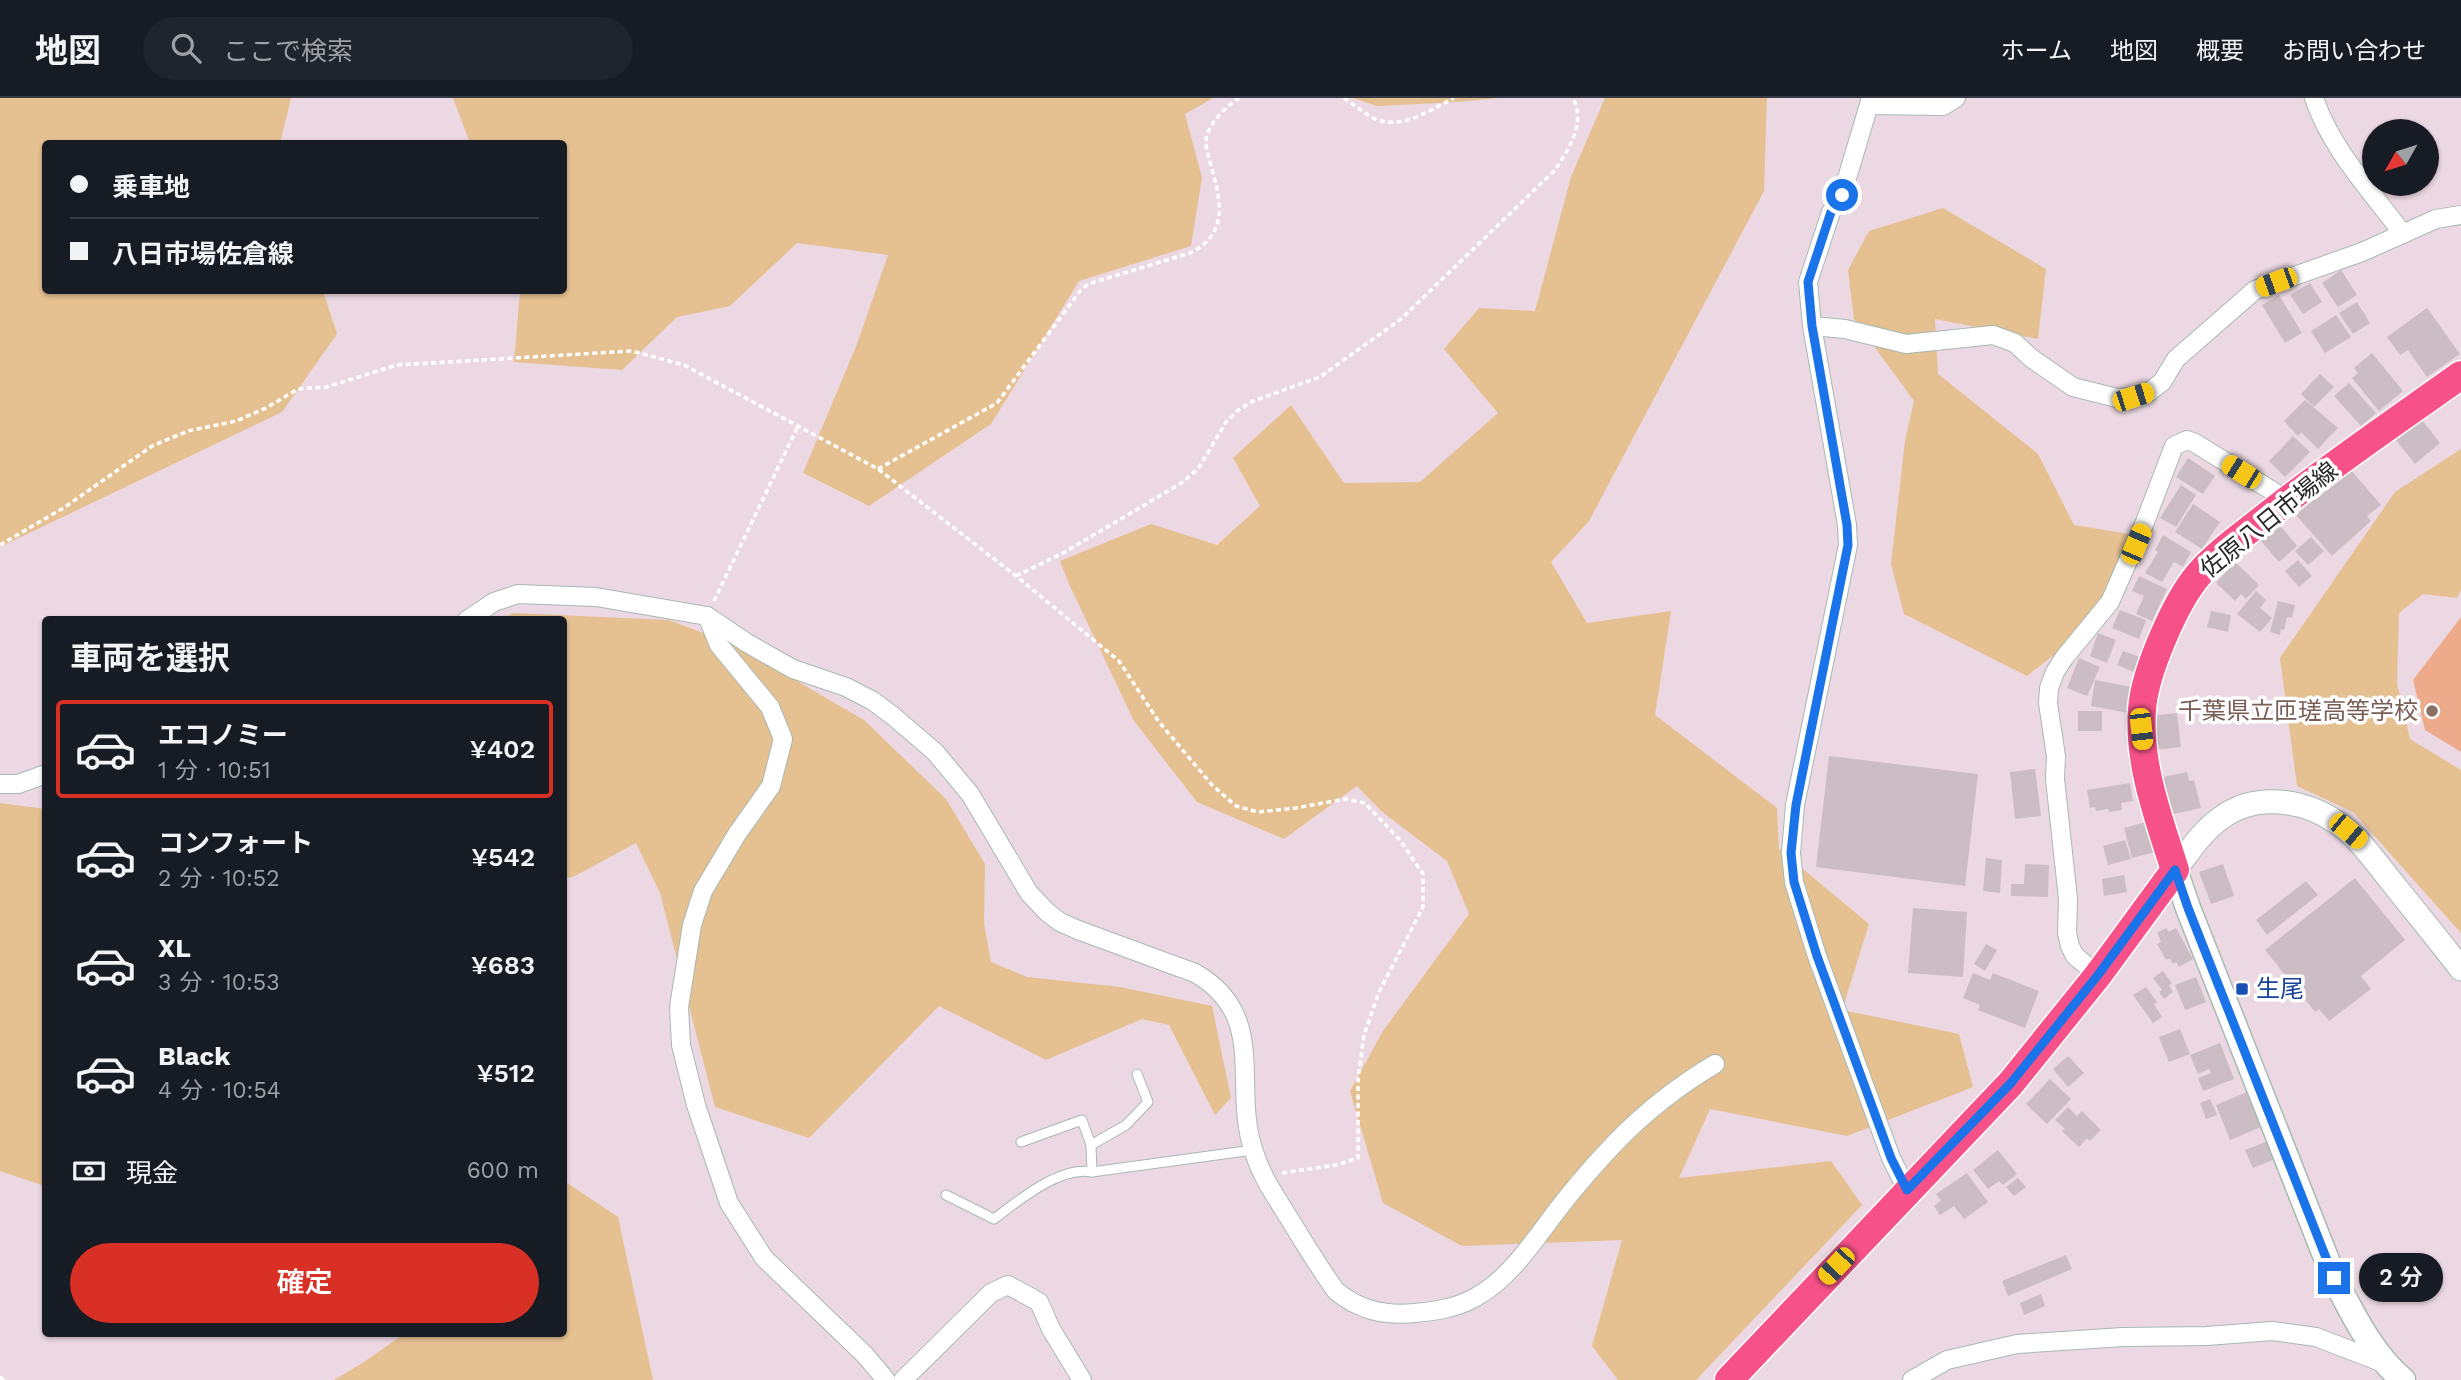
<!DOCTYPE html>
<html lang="ja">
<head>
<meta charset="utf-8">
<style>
	:root { --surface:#171b24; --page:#20242c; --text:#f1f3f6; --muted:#9ea1a6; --line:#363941; --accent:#d93025 }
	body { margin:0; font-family:"Work Sans","Noto Sans JP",sans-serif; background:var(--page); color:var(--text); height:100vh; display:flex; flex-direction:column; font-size:26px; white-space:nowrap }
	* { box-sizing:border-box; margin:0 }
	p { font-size:23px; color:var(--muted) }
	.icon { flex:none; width:38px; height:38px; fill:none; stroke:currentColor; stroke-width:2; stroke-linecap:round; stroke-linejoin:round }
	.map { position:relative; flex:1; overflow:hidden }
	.sheet { position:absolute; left:42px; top:518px; width:525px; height:721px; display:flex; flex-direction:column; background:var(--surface); border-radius:7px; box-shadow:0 2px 5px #0004 }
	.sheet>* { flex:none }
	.top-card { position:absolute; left:42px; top:42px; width:525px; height:154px; border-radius:7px; box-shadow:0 2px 5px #0004; display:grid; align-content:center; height:154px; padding:0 28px; background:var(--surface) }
	.needle { width:46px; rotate:231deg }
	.tools { position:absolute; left:2362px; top:21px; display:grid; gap:14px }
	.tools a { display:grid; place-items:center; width:77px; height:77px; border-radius:50%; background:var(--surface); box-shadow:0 2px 5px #0004; font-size:35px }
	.end { position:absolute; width:32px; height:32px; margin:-16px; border:9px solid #1a73e8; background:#fff; box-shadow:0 0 0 4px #fff }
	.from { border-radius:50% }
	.bubble { position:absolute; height:49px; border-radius:24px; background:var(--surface); box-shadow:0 2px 5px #0004; font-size:23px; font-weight:600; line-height:49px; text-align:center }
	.car { position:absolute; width:21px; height:42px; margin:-21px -10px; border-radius:9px; box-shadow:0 0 5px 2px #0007; background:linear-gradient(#f5c518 24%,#345 0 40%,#f5c518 0 76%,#345 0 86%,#f5c518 0) }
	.top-card b { display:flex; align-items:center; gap:24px; height:66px; font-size:26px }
	.top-card b+b { border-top:2px solid var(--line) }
	.top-card i { width:18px; height:18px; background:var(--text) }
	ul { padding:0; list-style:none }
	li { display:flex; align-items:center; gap:21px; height:98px; margin:0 14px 10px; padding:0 14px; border:4px solid transparent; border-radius:7px }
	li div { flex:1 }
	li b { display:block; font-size:26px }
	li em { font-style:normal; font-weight:600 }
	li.current { border-color:var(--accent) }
	li>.icon { width:63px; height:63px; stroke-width:1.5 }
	h2 { padding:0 28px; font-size:32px; line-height:84px }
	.pay { display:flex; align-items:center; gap:18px; height:77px; padding:0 28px; font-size:26px }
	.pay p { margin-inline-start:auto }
	.action { display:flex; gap:14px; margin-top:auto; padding:14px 28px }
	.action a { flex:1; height:80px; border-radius:42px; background:var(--accent); color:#fff; font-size:28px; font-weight:600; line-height:80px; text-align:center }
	header { display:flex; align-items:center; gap:42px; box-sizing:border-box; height:98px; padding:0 35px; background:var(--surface); border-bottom:2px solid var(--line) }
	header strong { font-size:33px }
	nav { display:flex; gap:38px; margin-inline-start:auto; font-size:24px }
	.search { width:490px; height:63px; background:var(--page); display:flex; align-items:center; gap:18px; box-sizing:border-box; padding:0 24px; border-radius:38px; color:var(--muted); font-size:26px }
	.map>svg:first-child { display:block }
</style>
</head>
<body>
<header>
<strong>地図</strong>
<div class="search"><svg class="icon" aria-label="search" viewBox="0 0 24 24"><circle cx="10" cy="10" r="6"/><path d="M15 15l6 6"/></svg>ここで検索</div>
<nav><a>ホーム</a><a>地図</a><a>概要</a><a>お問い合わせ</a></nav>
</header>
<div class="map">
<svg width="2461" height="1282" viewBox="0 0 2461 1282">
	<rect width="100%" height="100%" fill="#ebd8e2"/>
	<g fill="#e5c091">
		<polygon points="0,0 291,0 280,45 46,46 46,192 323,193 337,236 282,314 0,449"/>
		<polygon points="453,0 1213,0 1185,16 1202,80 1191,148 1079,183 991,326 869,408 803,375 857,246 888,157 797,145 730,208 677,219 622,272 514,264 520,193 564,192 564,46 470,45"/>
		<polygon points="1353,0 1497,0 1458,4 1377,8"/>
		<polygon points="1605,0 1767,0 1764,93 1589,423 1551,464 1587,525 1671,513 1655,617 1777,710 1779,751 1869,826 1842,912 1959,936 1973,989 1847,1038 1710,1011 1679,1080 1831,1063 1862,1107 1696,1282 1618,1282 1592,1248 1622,1142 1462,1148 1383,1105 1350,993 1383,933 1469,816 1447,763 1381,713 1357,688 1284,741 1197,704 1134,623 1069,486 1060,463 1151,426 1217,447 1260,408 1233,360 1291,307 1344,385 1420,384 1498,315 1444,251 1479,210 1535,213 1571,79"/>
		<polygon points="1943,110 2046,171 2038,241 1935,221 1938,276 2038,356 2074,427 2135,437 2085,533 2027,578 1904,516 1891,466 1905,343 1914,303 1854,221 1848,172 1869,133"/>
		<polygon points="2461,351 2461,492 2457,500 2423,496 2399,515 2397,585 2410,641 2461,672 2461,835 2353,714 2297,688 2280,560 2395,394"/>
		<polygon points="513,515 669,522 735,547 864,622 946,701 985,766 984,825 991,864 1027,879 1120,889 1212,908 1231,1000 1215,1017 1169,927 1142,921 1046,962 939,908 809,1040 715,1009 660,795 636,745 575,778 564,781 564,522 500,522"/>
		<polygon points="0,705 45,711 45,1088 0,1073"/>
		<polygon points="564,1083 618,1119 653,1282 334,1282 361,1266 404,1236 564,1236"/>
	</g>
	<polygon fill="#edab8c" points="2461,519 2461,654 2425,632 2413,582"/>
	<g fill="#ccbdc5">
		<polygon points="2341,172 2357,197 2338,209 2322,185"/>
		<polygon points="2310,185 2322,204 2303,216 2290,197"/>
		<polygon points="2279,197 2302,235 2285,245 2262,207"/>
		<polygon points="2357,204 2370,225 2353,236 2339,215"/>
		<polygon points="2427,210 2460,256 2427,279 2408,252 2400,257 2387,239"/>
		<polygon points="2336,217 2351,239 2325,255 2311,233"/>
		<polygon points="2372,255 2403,293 2379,313 2352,280 2358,275 2354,270"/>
		<polygon points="2320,276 2334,289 2314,309 2301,296"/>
		<polygon points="2349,285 2376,315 2361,328 2334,298"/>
		<polygon points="2305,302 2338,330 2318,351 2301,334 2298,338 2284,323"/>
		<polygon points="2422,322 2440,345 2415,366 2396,342"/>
		<polygon points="2293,338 2310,354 2285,379 2269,363"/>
		<polygon points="2188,360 2215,378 2203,396 2176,379"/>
		<polygon points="2350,371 2381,407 2367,418 2371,423 2332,458 2296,417"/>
		<polygon points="2181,387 2196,397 2176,429 2160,420"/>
		<polygon points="2193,406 2220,424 2202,451 2175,434"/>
		<polygon points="2279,426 2297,448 2279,464 2260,442"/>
		<polygon points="2163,437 2191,454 2183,469 2174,464 2162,484 2145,475 2158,454 2155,452"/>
		<polygon points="2311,439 2324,453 2308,467 2295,453"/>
		<polygon points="2298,462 2312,478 2299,489 2285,473"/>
		<polygon points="2235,464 2259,487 2246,501 2241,496 2235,503 2216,485"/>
		<polygon points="2139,478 2167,491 2152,523 2136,516 2144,498 2132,493"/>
		<polygon points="2256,493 2266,502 2260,510 2272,520 2260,534 2237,516"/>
		<polygon points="2278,503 2295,507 2292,520 2287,519 2284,532 2281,531 2280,537 2270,534"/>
		<polygon points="2120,512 2146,522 2139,541 2112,530"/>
		<polygon points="2211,513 2231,517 2228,534 2207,529"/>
		<polygon points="2098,535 2116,542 2107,565 2090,558"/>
		<polygon points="2123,553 2140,559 2134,574 2117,567"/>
		<polygon points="2079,560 2100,569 2087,598 2067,590"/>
		<polygon points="2095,582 2132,589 2128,615 2091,608"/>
		<rect x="2078" y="613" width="24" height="20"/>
		<polygon points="2177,615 2181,649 2154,652 2150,618"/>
		<polygon points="1829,658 1978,676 1965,788 1816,769"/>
		<polygon points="2035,671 2041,718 2015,721 2010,674"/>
		<polygon points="2187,674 2189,683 2194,682 2201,710 2170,717 2163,679"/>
		<polygon points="2130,685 2133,703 2121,705 2122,712 2109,714 2108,711 2096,713 2095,709 2090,710 2087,692"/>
		<polygon points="2146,724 2155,754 2132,760 2124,730"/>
		<polygon points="2125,742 2131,761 2108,767 2103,748"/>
		<polygon points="1986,760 2002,762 2000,795 1983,793"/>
		<polygon points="2025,766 2049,767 2048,799 2011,798 2011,786 2024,786"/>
		<polygon points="2223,766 2234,798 2211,806 2199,774"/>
		<polygon points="2124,777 2127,794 2104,798 2102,781"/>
		<polygon points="2355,780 2405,842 2361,878 2371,891 2329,923 2319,911 2315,914 2265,852"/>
		<polygon points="2306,783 2318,797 2267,837 2256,822"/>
		<polygon points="1913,810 1967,814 1963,879 1908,875"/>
		<polygon points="2166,830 2169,834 2176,830 2193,861 2179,869 2176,864 2173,866 2170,860 2166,862 2157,846 2161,844 2157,835"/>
		<polygon points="1986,846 1997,852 1985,873 1974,866"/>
		<polygon points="2163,873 2172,885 2169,887 2173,894 2164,901 2159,894 2162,892 2153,880"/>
		<polygon points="1973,875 1990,882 1993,875 2039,893 2025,930 1978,912 1980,907 1963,900"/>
		<polygon points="2196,879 2206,904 2185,912 2175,887"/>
		<polygon points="2146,889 2157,904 2154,906 2162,919 2153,925 2133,897"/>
		<polygon points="2180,931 2190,956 2169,964 2159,939"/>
		<polygon points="2220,945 2234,981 2203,993 2198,980 2211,975 2209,971 2198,976 2190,957"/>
		<polygon points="2068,958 2084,975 2068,989 2053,971"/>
		<polygon points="2050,981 2071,1001 2047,1026 2026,1006"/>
		<polygon points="2247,994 2261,1029 2230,1042 2216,1007"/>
		<polygon points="2210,1001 2217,1017 2206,1021 2200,1005"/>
		<polygon points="2068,1009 2077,1018 2082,1013 2101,1032 2090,1043 2087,1040 2079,1049 2062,1033 2065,1031 2055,1022"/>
		<polygon points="2273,1041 2280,1059 2253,1070 2245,1052"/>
		<polygon points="1998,1052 2017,1076 2003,1087 1999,1083 1988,1091 1973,1072"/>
		<polygon points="1967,1075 1988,1104 1964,1121 1954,1108 1940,1117 1934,1108 1941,1103 1936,1096"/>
		<polygon points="2018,1080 2026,1089 2014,1098 2006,1089"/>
		<polygon points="2066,1157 2072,1171 2008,1198 2002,1183"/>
		<polygon points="2041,1196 2045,1208 2024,1217 2020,1205"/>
	</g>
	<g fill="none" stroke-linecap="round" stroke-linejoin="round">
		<g stroke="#a8b9b4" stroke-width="11">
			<g id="service">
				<polyline points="1021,1044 1082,1022 1091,1047 1092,1074"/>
				<polyline points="1091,1047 1126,1027 1148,1004 1137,976"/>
				<path d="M946,1097L994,1121C1019,1102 1060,1068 1092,1074L1253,1052"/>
			</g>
		</g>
		<g stroke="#a8b9b4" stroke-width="20">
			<g id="minor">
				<polyline points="1871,0 1842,97 1831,114 1808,184 1812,228 1847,427 1848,447 1795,707 1791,755 1794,784 1817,858 1891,1060 1907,1092"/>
				<path d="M2314,0C2331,51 2371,93 2403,136"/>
				<polyline points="1870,7 1943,8 1956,0"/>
				<polyline points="1812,228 1845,231 1906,246 1993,237 2015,245 2031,260 2073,289 2117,300 2133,299 2149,294 2162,284 2176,261 2255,192 2362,154 2436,121 2461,117"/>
				<polyline points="707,518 719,547 770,609 783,641 771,688 737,736 703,793 692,827 679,909 681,947 696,1007 729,1105 764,1160 865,1257 886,1282"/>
				<path d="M467,522L494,504L518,496L596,499L707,518L747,545L793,571L846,589L873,603L893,618L935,654L970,696L1029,795L1047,814L1060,824L1078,832L1195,875C1270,918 1231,988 1254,1054C1262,1080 1278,1102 1292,1125C1306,1148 1320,1171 1336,1193C1359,1212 1384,1218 1415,1215C1436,1213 1457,1210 1476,1199C1514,1178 1539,1134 1566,1101C1581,1082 1598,1063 1615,1045C1645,1014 1678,988 1715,966"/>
				<polyline points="0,686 18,686 46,676"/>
				<polyline points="2098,877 2075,858 2070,848 2067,835 2068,801 2055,681 2056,658 2048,605 2049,590 2055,574 2064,560 2110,504 2145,424 2174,348 2187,342 2195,345 2287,402"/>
				<polyline points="903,1282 991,1195 1008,1187 1039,1204 1051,1231 1082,1282"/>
				<polyline points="1912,1282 1947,1262 2017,1246 2123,1239 2207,1238 2272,1233 2316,1239 2386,1266"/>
			</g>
		</g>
		<g stroke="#a8b9b4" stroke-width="25">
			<path id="tertiary" d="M2175,772C2189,754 2202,733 2221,720C2255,695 2302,701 2336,724C2359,739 2374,762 2391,783C2414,812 2438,841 2461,871"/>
		</g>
		<g stroke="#a8b9b4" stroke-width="27">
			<path id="secondary" d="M2175,772L2188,810L2334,1180C2353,1216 2371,1255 2403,1282"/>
		</g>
		<g stroke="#fff" stroke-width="31">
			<path id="primary" d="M1729,1282L2011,985L2098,877L2175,772C2159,721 2138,667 2142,612C2144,576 2175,504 2199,476C2217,455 2242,438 2263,421C2327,370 2395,324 2461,277"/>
		</g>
		<g stroke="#fff" stroke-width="3.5" stroke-dasharray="5 3.5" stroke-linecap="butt">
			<path d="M1344,0C1353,6 1362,13 1371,19C1400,34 1428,13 1454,0"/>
			<path d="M878,371L997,305L1080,193L1088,186L1190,155C1231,135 1220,100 1210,64C1208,55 1204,46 1207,37C1211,23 1227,8 1239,0"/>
			<polyline points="0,447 65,409 152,348 188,333 236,323 266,310 298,291 326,289 397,267 632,253 684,267 878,371 1016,478 1119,563 1159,624 1212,687 1236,708 1258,714 1296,710 1345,701 1365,705 1400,742 1423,776 1423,809 1379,894 1364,937 1358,982 1358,1060 1337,1067 1282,1075"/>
			<path d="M1016,478L1063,455L1180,386L1198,371L1226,324L1237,313L1253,303L1320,279L1401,221L1555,72C1569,51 1586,25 1573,0"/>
			<polyline points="714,503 798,328"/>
			<polyline points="0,1279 4,1282"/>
		</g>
		<use href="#service" stroke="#fff" stroke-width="9"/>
		<use href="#minor" stroke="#fff" stroke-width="18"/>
		<use href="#tertiary" stroke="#fff" stroke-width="23"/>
		<use href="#secondary" stroke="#fff" stroke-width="24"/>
		<use href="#primary" stroke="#f65188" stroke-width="28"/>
	</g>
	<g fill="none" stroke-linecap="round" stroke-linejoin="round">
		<polyline stroke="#1a73e8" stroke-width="9" points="1842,97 1831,114 1808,184 1812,228 1847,427 1848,447 1796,707 1791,755 1794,784 1817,858 1891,1060 1907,1092 2011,985 2098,877 2175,772 2188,810 2334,1180"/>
	</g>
	<circle fill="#8d6e63" stroke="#fff" stroke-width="2.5" cx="2432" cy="613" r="7"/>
	<rect fill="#1a4fb4" stroke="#fff" stroke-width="2.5" x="2235" y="884" width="14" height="14" rx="3.5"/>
	<g text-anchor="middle" stroke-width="7" stroke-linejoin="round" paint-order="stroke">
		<g font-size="24" fill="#272727" stroke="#fff">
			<text transform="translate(2269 422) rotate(-39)" y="8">佐原八日市場線</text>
		</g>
		<g font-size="24" fill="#785e54" stroke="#fff" text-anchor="end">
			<text x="2418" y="621">千葉県立匝瑳高等学校</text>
		</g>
		<g font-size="24" fill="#164399" stroke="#fff" text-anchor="start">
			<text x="2256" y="899">生尾</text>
		</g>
	</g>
</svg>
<div class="tools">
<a><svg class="needle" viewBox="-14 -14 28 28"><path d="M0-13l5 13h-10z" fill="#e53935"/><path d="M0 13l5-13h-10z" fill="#9ea1a6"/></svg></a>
</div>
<i class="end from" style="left:1842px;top:97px"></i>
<i class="end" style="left:2334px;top:1180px"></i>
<div class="bubble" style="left:2359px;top:1155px;width:84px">2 分</div>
<i class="car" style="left:2276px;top:184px;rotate:250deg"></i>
<i class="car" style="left:2133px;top:299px;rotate:72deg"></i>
<i class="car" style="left:2241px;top:374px;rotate:302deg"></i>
<i class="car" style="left:2136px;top:446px;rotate:23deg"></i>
<i class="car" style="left:2141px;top:631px;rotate:174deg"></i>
<i class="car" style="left:2348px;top:733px;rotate:130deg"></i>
<i class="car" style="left:1836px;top:1168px;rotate:223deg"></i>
<div class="top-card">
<b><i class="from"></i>乗車地</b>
<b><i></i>八日市場佐倉線</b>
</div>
<section class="sheet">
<h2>車両を選択</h2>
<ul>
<li class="current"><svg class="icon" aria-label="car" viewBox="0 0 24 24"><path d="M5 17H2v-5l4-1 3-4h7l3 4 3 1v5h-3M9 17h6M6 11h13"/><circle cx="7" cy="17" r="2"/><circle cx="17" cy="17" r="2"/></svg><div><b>エコノミー</b><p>1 分 · 10:51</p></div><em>¥402</em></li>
<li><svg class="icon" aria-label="car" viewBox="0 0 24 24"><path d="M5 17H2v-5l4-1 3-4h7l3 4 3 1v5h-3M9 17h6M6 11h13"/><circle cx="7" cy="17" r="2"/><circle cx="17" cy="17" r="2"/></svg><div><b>コンフォート</b><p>2 分 · 10:52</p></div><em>¥542</em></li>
<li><svg class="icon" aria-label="car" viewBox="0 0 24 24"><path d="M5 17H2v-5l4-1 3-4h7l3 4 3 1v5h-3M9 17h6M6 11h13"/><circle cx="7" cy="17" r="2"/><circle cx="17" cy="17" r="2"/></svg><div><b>XL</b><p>3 分 · 10:53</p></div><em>¥683</em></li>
<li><svg class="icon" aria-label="car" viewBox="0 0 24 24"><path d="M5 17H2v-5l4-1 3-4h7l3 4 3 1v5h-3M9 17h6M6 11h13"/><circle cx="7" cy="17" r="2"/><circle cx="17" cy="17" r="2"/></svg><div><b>Black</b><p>4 分 · 10:54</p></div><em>¥512</em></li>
</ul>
<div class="pay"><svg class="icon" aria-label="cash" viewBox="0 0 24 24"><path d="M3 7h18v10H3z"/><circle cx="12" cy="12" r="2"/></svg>現金<p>600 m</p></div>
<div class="action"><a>確定</a></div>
</section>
</div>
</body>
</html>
